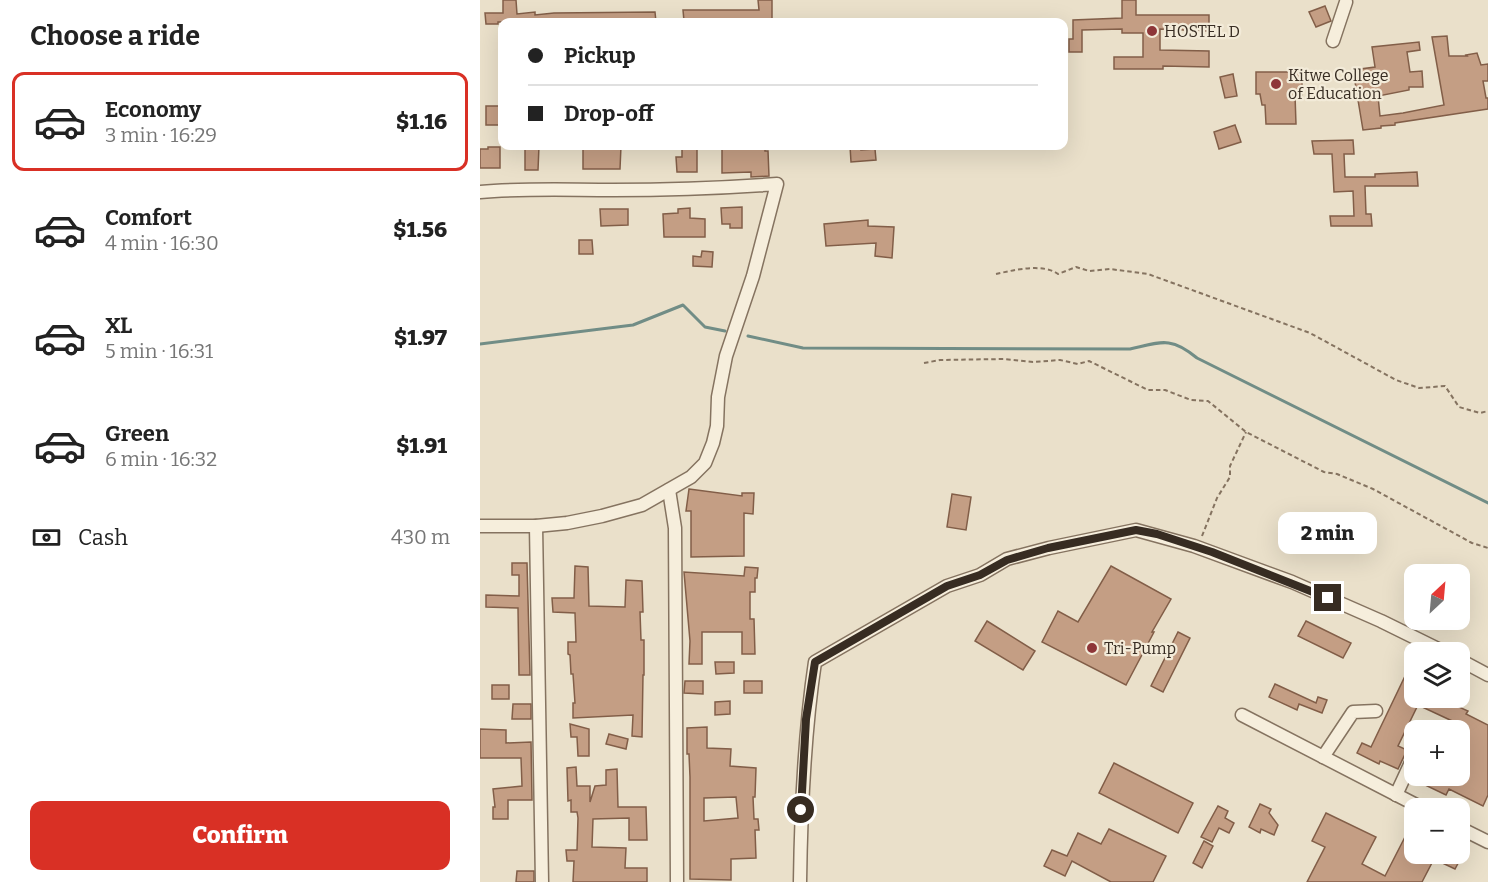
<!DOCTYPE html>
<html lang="en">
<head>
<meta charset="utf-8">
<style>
	:root { --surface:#fff; --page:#f6f6f6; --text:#222; --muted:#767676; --line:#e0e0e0; --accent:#d93025 }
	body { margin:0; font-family:Bitter,serif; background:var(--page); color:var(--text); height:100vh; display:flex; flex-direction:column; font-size:22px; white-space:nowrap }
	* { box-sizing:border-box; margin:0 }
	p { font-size:20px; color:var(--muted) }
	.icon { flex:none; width:33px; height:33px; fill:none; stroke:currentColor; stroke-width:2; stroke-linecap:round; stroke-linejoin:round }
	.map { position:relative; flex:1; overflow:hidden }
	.drawer { display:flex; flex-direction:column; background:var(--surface); width:480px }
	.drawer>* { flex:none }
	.guide { position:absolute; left:18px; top:18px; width:570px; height:132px; border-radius:12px; box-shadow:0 6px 24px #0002; display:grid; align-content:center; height:132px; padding:0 30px; background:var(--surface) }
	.needle { width:39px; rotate:26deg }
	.buttons { position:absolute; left:924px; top:564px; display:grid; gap:12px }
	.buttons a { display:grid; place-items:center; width:66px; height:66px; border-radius:12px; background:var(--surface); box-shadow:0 6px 24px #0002; font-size:30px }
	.end { position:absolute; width:27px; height:27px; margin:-14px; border:8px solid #372c22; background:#fff; box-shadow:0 0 0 3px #fff }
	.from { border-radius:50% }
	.bubble { position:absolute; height:42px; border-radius:12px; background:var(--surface); box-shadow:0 6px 24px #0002; font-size:20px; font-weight:800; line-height:42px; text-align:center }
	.guide b { display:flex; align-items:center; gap:21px; height:57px; font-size:22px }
	.guide b+b { border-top:2px solid var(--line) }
	.guide i { width:15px; height:15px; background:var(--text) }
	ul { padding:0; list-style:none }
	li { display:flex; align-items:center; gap:18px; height:99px; margin:0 12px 9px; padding:0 18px; border:3px solid transparent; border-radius:12px }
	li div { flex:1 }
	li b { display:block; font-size:22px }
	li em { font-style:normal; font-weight:800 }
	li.current { border-color:var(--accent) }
	li>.icon { width:54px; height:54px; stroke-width:1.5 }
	h2 { padding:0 30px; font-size:27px; line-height:72px }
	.pay { display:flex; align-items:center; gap:15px; height:66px; padding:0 30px; font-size:22px }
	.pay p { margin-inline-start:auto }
	.cta { display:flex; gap:12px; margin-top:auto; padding:12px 30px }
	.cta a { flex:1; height:69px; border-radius:12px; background:var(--accent); color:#fff; font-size:24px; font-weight:800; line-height:69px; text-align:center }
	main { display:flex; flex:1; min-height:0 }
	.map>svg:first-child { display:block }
</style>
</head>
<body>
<main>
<section class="drawer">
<h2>Choose a ride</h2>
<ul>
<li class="current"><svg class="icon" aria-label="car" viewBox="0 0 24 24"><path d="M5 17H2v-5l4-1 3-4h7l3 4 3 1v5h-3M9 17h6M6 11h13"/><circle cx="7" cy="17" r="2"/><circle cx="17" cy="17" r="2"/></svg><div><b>Economy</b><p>3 min · 16:29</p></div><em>$1.16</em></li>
<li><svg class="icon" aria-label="car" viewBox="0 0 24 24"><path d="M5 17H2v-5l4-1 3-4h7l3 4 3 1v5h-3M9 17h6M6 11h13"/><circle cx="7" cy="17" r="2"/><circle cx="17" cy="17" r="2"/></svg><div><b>Comfort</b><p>4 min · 16:30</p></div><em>$1.56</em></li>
<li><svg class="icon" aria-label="car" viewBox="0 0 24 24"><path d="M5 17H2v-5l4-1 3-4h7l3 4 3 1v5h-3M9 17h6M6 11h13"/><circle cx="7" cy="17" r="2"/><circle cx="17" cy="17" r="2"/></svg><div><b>XL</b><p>5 min · 16:31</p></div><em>$1.97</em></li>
<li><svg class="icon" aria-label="car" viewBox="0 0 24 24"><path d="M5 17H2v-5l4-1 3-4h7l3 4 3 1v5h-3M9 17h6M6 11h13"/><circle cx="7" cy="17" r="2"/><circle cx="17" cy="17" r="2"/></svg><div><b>Green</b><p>6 min · 16:32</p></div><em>$1.91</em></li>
</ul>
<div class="pay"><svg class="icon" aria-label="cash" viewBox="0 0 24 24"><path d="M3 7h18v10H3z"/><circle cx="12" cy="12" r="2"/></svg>Cash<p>430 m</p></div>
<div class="cta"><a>Confirm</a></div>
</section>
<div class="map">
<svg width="1008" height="882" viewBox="0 0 1008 882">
	<rect width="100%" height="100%" fill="#eae0ca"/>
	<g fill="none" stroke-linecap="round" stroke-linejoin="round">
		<g stroke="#718d86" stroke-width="3">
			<path d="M268,336L323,348L650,349C681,342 691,336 717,358L1008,503"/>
			<polyline points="0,344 153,325 203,305 225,327 245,331"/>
		</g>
	</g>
	<g fill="#c49e84" stroke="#825e48" stroke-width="1.5" fill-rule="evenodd">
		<polygon points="23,0 36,0 37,14 55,12 55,15 74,13 175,12 176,22 18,22 18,24 6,24 5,13 23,13"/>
		<polygon points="278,0 292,0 292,19 277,19 277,22 204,21 203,10 279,10"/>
		<polygon points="642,0 656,0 656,15 729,15 729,31 680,29 680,50 729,51 729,67 683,66 683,69 634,69 634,57 663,57 663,33 642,33 642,29 602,30 602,52 589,52 589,39 593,39 593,20 642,18"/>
		<polygon points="845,6 851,21 836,27 829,12"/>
		<polygon points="967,36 969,56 987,56 986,55 997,53 1001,65 1008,64 1008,81 1003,81 1006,98 1008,98 1008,109 915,123 915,125 901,126 901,128 883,130 873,70 895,67 892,47 939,42 940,50 927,52 930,72 942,71 943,87 929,87 929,90 898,96 900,116 923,113 964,105 952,37"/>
		<polygon points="776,72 822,72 822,95 815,95 816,124 786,124 785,105 782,105 780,94 776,94"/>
		<polygon points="753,74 757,96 745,98 740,77"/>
		<rect x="6" y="106" width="16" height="19"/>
		<polygon points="755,125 761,142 739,149 734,132"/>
		<polygon points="873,140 874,154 864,154 865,177 895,177 895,174 937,172 938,186 885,186 886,214 891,214 892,226 851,226 850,216 874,216 873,191 854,192 852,154 834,154 832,141"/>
		<polygon points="45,146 59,146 58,170 45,170"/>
		<polygon points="103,146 141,146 140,169 103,169"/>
		<polygon points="202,146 217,146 217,172 197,172 196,157 202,157"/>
		<polygon points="242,146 285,146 285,151 288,151 289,176 271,177 271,172 242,173"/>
		<polygon points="370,146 381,146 381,150 395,149 396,160 371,162"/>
		<polygon points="8,147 20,147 20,168 0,168 0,149 8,149"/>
		<polygon points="262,207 262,228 250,228 250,224 242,224 241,208"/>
		<polygon points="210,208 210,218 225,219 225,237 184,237 183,214 198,213 198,209"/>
		<polygon points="120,209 148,209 148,225 121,226"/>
		<polygon points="388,220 388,226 414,227 412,258 395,256 396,243 346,246 344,224"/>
		<polygon points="99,240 112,240 113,254 99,254"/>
		<polygon points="222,251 233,252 232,267 213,266 213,256 221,257"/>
		<polygon points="209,489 262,496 262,493 274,493 273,514 264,513 264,556 211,557 211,511 206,511"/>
		<polygon points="472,494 491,497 486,530 467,527"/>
		<polygon points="32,563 47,563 50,675 39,675 38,608 6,607 6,595 39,596 39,575 32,575"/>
		<polygon points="95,566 108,567 109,606 145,607 146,580 162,581 163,612 160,612 161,640 164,640 164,675 163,675 162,737 152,736 153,715 93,718 93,703 95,703 93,674 91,674 90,655 88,654 88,642 96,642 95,613 73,612 72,598 94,598"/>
		<polygon points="631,566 691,599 672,632 674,632 646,685 562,642 578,611 598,622"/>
		<polygon points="265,567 278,568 277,578 275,578 275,592 270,592 270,619 274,619 275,654 262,654 262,632 222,632 222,664 209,664 210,641 204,572 264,576"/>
		<polygon points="507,621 555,651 543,670 495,641"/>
		<polygon points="826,621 871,643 863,658 818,636"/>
		<polygon points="698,632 710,638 683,692 671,686"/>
		<polygon points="235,662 254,662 254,673 236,674"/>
		<polygon points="927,672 934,675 934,684 928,698 959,698 988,711 986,714 1008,725 1008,795 1003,806 969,789 966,795 945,785 950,776 980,776 980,735 983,726 938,705 918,746 927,750 918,769 900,761 899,764 877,753 882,743 891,747"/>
		<polygon points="205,681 223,681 223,694 204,693"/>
		<rect x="264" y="681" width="18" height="12"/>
		<polygon points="795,684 836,703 838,697 847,700 842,713 819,704 817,710 789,697"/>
		<rect x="12" y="685" width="17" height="14"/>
		<polygon points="250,701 250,714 235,715 235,702"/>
		<polygon points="33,704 51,704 51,719 32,719"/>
		<polygon points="90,724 109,729 109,756 98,756 97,737 91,737"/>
		<path d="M227,727V748L251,749L250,766L276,768L275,797H273L274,819H278L279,830H275L276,858L251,859V880L210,879V777L209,754H207V728ZM256,797L258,818L224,821V798Z"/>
		<polygon points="0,729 26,730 26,743 51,742 52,800 28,800 28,819 13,819 13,807 15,807 13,789 42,786 41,758 0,758"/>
		<polygon points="129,734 148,739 146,749 126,744"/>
		<polygon points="634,763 713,803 698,833 619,793"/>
		<polygon points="96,767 97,786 110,786 110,802 115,786 126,785 126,770 137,769 138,807 166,807 167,840 149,840 149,818 113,819 112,847 146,848 145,868 167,868 167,882 93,882 94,861 87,861 86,850 97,850 98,818 97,812 91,812 91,800 88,801 87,768"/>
		<polygon points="780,804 791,809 789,813 798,825 794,835 781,829 780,833 769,827"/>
		<polygon points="738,806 748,811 745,818 754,823 749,833 739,828 732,842 721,837"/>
		<polygon points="846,813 896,837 882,864 905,876 926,835 934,840 934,854 983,854 975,869 954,859 942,882 827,882 845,847 832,841"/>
		<polygon points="629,829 686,856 673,882 631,882 592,861 585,876 564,866 572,850 587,856 598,833 621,844"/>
		<polygon points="724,841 733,846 722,868 713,863"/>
		<polygon points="37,871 54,871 54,882 36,882"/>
	</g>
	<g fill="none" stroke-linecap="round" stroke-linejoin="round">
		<g stroke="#857360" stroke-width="15">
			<g id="minor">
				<polyline points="853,41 866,2"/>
				<path d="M0,192C44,188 88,190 133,190C188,190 242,188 297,184L273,276L246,356L238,397L237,426L233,443L225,463L211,477L162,505L122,516L87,523L56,526H0"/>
				<polyline points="189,490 195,528 197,882"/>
				<polyline points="56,526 62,882"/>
				<polyline points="980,660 1008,675"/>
				<polyline points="762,715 942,808"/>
				<polyline points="947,730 948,728"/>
				<polyline points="843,757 873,712 896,711"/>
				<polyline points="916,795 934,756"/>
				<polyline points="980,828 1008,842"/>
				<path d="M320,882C321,808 324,735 335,662L467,586L500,575L527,559L569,548L656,530L714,546L812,582L901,621L964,652"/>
			</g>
		</g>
		<g stroke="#857360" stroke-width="2" stroke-dasharray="4.5 3" stroke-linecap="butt">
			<path d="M516,274C534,270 563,263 578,274L596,267L609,271L630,269L668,274L830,333L916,380L939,388L965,386L979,407L1000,413L1008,411"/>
			<polyline points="444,363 460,360 524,359 553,362 580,360 598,364 609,361 668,390 685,390 711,400 728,401 766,432 844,472 857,474 893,489 992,543 1008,548"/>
			<polyline points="722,536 737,498 750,477 750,466 766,432"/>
		</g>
		<use href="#minor" stroke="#f6eedc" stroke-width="12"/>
	</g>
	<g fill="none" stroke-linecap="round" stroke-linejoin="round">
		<polyline stroke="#372c22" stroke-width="8" points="321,810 326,719 335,662 467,586 500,575 527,560 568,548 656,530 677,534 732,552 848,598"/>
	</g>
	<g fill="#8e3638" stroke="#f3ebd9" stroke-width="2">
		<circle cx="672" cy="31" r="6"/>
		<circle cx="796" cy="84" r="6"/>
		<circle cx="612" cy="648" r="6"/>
	</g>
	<g text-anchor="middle" stroke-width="4.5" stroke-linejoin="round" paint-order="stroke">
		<g font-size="16" fill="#372c22" stroke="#f3ebd9" text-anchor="start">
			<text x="684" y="37">HOSTEL D</text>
			<text x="808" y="81">Kitwe College<tspan x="808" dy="18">of Education</tspan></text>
			<text x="624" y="654">Tri-Pump</text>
		</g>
	</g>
</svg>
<div class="buttons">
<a><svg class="needle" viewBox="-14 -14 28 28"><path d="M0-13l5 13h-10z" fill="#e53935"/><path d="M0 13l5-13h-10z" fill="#767676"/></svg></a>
<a><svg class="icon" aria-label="layers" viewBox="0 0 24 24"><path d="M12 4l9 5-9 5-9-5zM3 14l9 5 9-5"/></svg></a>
<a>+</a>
<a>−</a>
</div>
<i class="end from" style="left:321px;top:810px"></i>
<i class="end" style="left:848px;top:598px"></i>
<div class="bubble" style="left:798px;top:512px;width:99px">2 min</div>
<div class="guide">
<b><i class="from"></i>Pickup</b>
<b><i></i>Drop-off</b>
</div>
</div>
</main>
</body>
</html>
